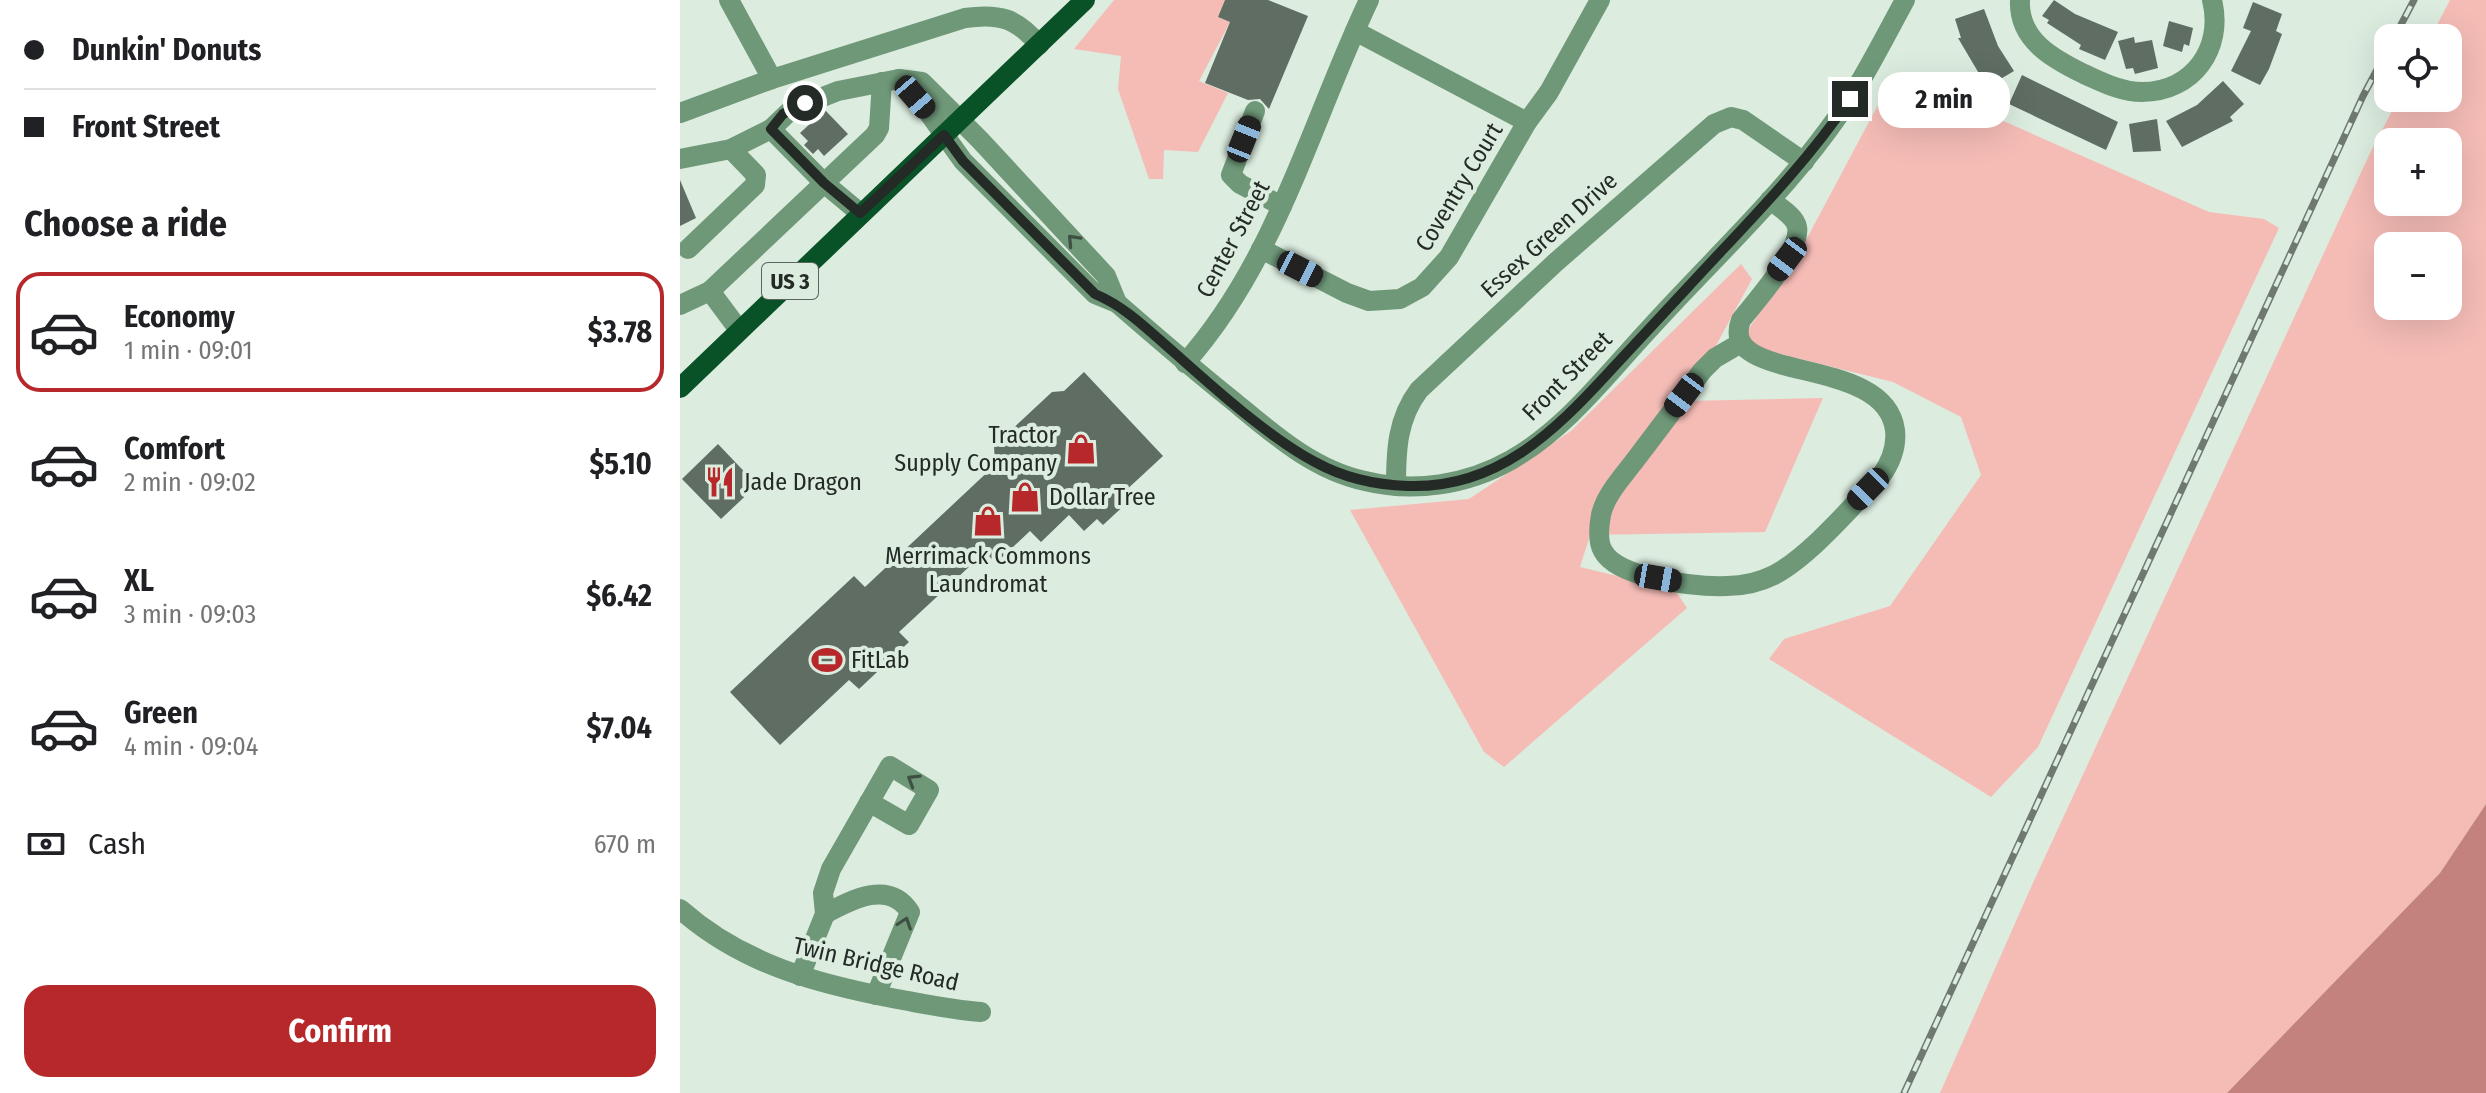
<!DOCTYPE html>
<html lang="en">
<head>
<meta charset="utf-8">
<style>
	:root { --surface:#fff; --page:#f6f6f6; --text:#202124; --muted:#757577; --line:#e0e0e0; --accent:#b7282a }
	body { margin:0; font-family:"Fira Sans Condensed",sans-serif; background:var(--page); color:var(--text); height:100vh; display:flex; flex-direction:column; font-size:30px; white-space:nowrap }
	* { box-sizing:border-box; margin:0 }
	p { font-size:26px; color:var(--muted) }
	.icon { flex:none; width:44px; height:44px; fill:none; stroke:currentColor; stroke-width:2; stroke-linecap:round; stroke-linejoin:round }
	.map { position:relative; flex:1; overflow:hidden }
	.panel { display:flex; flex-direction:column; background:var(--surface); width:680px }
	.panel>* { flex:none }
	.banner { display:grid; align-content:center; height:176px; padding:0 24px; background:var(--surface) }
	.controls { position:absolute; left:1694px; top:24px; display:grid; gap:16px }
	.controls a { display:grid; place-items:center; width:88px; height:88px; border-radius:16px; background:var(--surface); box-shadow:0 8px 32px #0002; font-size:40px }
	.end { position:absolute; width:36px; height:36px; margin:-18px; border:10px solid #242a25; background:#fff; box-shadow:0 0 0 4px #fff }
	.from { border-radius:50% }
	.bubble { position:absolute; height:56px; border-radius:24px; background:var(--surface); box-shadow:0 8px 32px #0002; font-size:26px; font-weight:700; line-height:56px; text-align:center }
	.car { position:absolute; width:24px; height:48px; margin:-24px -12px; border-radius:10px; box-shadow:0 0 6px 2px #0007; background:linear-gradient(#222 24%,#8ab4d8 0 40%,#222 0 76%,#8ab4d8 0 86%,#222 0) }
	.banner b { display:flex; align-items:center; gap:28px; height:76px; font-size:30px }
	.banner b+b { border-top:2px solid var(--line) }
	.banner i { width:20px; height:20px; background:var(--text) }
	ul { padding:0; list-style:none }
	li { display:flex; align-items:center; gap:24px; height:120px; margin:0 16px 12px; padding:0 8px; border:4px solid transparent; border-radius:24px }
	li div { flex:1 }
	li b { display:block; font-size:30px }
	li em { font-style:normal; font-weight:700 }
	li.current { border-color:var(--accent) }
	li>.icon { width:72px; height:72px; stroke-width:1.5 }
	h2 { padding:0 24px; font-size:36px; line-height:96px }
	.pay { display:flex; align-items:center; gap:20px; height:88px; padding:0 24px; font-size:30px }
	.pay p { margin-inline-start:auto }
	.action { display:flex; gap:16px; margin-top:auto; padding:16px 24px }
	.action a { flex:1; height:92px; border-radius:24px; background:var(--accent); color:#fff; font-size:32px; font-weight:700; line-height:92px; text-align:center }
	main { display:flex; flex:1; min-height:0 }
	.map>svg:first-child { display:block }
</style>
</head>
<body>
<main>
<section class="panel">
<div class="banner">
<b><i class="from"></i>Dunkin' Donuts</b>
<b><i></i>Front Street</b>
</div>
<h2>Choose a ride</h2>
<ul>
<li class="current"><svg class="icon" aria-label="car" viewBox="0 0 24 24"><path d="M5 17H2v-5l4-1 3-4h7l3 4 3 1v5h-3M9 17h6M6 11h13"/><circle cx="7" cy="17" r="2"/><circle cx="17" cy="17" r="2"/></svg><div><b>Economy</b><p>1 min · 09:01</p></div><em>$3.78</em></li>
<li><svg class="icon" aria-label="car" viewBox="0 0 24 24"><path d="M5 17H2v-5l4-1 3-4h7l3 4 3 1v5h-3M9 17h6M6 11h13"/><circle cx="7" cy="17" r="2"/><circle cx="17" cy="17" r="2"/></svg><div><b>Comfort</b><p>2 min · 09:02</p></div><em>$5.10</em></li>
<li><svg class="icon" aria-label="car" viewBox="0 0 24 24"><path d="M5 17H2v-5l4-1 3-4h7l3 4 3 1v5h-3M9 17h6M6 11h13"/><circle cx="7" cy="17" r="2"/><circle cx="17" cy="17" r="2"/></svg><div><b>XL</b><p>3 min · 09:03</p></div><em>$6.42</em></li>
<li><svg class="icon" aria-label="car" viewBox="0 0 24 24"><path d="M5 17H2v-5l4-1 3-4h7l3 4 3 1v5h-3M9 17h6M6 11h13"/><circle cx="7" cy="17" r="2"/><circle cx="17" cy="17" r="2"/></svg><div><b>Green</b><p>4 min · 09:04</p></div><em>$7.04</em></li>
</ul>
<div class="pay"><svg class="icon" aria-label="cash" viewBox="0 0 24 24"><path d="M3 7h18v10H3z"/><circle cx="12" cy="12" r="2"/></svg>Cash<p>670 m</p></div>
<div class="action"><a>Confirm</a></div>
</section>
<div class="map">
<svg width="1806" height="1093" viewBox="0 0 1806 1093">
	<rect width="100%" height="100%" fill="#dcecdf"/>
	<g fill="#f5bcb6" fill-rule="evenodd">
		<polygon points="434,0 545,0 538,17 550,22 519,81 548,93 518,152 484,150 483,179 469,179 438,89 441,56 394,49"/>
		<path d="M1770,0H1806V804L1760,873L1547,1093H1260L1352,885L1691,151L1719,98H1768V38H1750ZM1708,142H1768V202H1708ZM1708,246H1768V306H1708Z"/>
		<polygon points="1215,73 1529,212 1584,219 1599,228 1358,747 1311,797 1089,659 1104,639 1210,606 1301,475 1281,417 1213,382 1059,344 1125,242"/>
		<polygon points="1061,264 1072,279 1006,401 1143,398 1085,532 910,535 900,567 995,590 1007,608 824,767 804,752 670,510 789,499 891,431"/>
	</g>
	<polygon fill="#c3827b" points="1806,804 1806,1093 1547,1093 1760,873"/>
	<g fill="#5f6d62">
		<polygon points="545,0 588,0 628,16 589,109 580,99 568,100 525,83 550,22 538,17"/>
		<polygon points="1374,0 1395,14 1438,32 1425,60 1399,49 1401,45 1367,23 1369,20 1362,16"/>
		<polygon points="1573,2 1602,14 1596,31 1602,34 1589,69 1580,85 1551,71 1571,31 1563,28"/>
		<polygon points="1304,9 1318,46 1334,71 1307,87 1278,38 1281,38 1275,19"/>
		<polygon points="1489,21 1513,28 1509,46 1504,44 1502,52 1483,46"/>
		<polygon points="1454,37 1455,43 1472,40 1478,68 1455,74 1453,68 1446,69 1438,41"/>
		<polygon points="1342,75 1438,122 1426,150 1329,104"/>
		<polygon points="1543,81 1564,104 1550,117 1553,121 1502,147 1486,121 1517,105"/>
		<polygon points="145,110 168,134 144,156 138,149 133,154 124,145 128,141 120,133"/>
		<polygon points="1477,119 1481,151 1453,152 1449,124"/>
		<polygon points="0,180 16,218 0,226"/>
		<polygon points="404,372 483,456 442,494 449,501 423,525 417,519 404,531 389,515 361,542 350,531 316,563 305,552 219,632 229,642 179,689 169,680 100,745 50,692 174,576 185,587 315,465 314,446 372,392 384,391"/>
		<polygon points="38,444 77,485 41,519 2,479"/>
	</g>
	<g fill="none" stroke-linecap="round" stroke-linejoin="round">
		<g stroke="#6f9879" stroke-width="20">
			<polyline points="49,0 92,79"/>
			<path d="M1340,0C1338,40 1373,59 1404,74C1422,82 1441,92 1462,92C1513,92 1544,48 1532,0"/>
			<polyline points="675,31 847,122"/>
			<path d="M219,79L250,115L283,161L415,294L437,303C475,336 513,369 552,400C592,433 633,470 685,481C734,493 787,485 831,460C887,428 927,374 971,327C1030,262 1096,201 1148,130C1179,89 1201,44 1225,0"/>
			<polyline points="575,111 551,175 560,184 602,206"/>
			<path d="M0,113L92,79L285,18C319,13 337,18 359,45"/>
			<polyline points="91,129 112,109 158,91 219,79 242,82 300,140 426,276 437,303"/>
			<polyline points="0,159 51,149 91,129 144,183 180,213"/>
			<polyline points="8,249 75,185 76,175 51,149"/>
			<polyline points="581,249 667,293 689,301 720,299 742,287 769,257 847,122 869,92 920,0"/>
			<polyline points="30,291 195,135 199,128 202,82"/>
			<polyline points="0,305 30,291 59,330"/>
			<path d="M1059,344L1035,358L1022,371C1000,401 978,430 956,459C944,475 925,495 921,515C919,526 917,541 923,551C938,579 1017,587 1047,586C1063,586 1080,582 1094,575C1130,556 1172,506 1201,476C1211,462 1217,448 1215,430C1205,353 1037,385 1061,320C1075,302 1122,250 1117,227C1115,216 1099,207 1090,200"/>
			<path d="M505,363C597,260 631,122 689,0"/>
			<path d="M716,486C716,451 717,419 739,390L876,262L1034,124L1051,117L1063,120L1124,162"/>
			<path d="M0,909C62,964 137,984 217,999C245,1004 273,1010 301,1012"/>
			<path d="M145,914C171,900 209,879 230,912L196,995"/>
			<polyline points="120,976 145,914 143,893 151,869 210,766 249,790 229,825 189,802"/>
		</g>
		<polyline stroke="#095228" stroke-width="20" points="0,388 405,0"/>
		<g stroke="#6f7970" stroke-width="7">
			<g id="rail">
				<polyline points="1714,38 1734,0"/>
				<polyline points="1224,1093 1683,96 1708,49"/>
			</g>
		</g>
		<use href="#rail" stroke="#dcecdf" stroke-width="4" stroke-dasharray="12" stroke-linecap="butt"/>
	</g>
	<defs><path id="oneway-chevron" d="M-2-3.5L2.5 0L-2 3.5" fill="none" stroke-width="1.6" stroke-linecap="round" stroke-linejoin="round" transform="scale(2)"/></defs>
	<g stroke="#3e5042">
		<use href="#oneway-chevron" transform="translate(393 240) rotate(-133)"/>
		<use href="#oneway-chevron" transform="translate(233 780) rotate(-148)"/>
		<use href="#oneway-chevron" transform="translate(225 923) rotate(-71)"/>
	</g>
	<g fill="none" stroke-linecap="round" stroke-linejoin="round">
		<path stroke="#242a25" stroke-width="10" d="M125,103L103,114L91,129L144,183L180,213L264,135L283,161L415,294C448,308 470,332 497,355C535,389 591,439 635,462C664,478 696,485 728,486C817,489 874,432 930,371C956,343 982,315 1008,287C1064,226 1123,168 1170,99"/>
	</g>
	<defs>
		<g id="shop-bare" transform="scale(2.4)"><path d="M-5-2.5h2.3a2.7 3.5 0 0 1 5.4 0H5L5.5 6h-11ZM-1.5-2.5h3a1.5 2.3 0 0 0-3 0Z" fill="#b7282a" stroke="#dcecdf" stroke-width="2.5" paint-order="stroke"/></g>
		<g id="restaurant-bare" transform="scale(2.4)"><path d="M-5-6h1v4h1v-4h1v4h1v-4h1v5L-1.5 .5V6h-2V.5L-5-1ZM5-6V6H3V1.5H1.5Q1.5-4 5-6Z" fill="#b7282a" stroke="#dcecdf" stroke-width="2.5" paint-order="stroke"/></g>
		<g id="stadium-bare" transform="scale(2.4)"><path d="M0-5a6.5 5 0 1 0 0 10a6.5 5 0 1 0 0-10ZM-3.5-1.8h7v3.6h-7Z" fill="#b7282a" stroke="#dcecdf" stroke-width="2.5" paint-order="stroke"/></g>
	</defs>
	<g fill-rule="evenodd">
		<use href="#shop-bare" x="401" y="449"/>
		<use href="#restaurant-bare" x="40" y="482"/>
		<use href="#shop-bare" x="345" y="497"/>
		<use href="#shop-bare" x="308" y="521"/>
		<use href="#stadium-bare" x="147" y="660"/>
	</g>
	<g text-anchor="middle" stroke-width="8" stroke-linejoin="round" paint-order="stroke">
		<rect fill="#dcecdf" stroke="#5b645d" stroke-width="2" x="82" y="263" width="56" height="36" rx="6"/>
		<g font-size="22" font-weight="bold" fill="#242a25">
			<text x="110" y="289">US 3</text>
		</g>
		<g font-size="24" fill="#242a25" stroke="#dcecdf">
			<text transform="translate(779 187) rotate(-59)" y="8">Coventry Court</text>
			<text transform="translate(869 235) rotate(-42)" y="8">Essex Green Drive</text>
			<text transform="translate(553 239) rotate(-62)" y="8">Center Street</text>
			<text transform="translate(887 376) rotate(-45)" y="8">Front Street</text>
			<text transform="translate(196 964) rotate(13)" y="8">Twin Bridge Road</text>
		</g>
		<g font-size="24" fill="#242a25" stroke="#dcecdf" text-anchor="start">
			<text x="377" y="443" text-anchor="end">Tractor<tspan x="377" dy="28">Supply Company</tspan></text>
			<text x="64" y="490">Jade Dragon</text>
			<text x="369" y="505">Dollar Tree</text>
			<text x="308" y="564" text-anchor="middle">Merrimack Commons<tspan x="308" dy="28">Laundromat</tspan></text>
			<text x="171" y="668">FitLab</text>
		</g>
	</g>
</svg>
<div class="controls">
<a><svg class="icon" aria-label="locate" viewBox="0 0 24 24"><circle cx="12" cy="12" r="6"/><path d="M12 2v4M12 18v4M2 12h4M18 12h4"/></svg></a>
<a>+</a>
<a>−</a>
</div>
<i class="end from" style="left:125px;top:103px"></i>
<i class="end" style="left:1170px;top:99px"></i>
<div class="bubble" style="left:1198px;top:72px;width:132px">2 min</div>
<i class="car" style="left:235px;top:97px;rotate:139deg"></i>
<i class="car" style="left:564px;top:139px;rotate:22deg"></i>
<i class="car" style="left:1107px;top:259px;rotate:217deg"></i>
<i class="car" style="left:620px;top:269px;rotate:117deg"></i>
<i class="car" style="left:1004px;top:395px;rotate:217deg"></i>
<i class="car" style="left:1188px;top:489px;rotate:224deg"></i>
<i class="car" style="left:978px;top:578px;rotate:100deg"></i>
</div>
</main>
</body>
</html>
